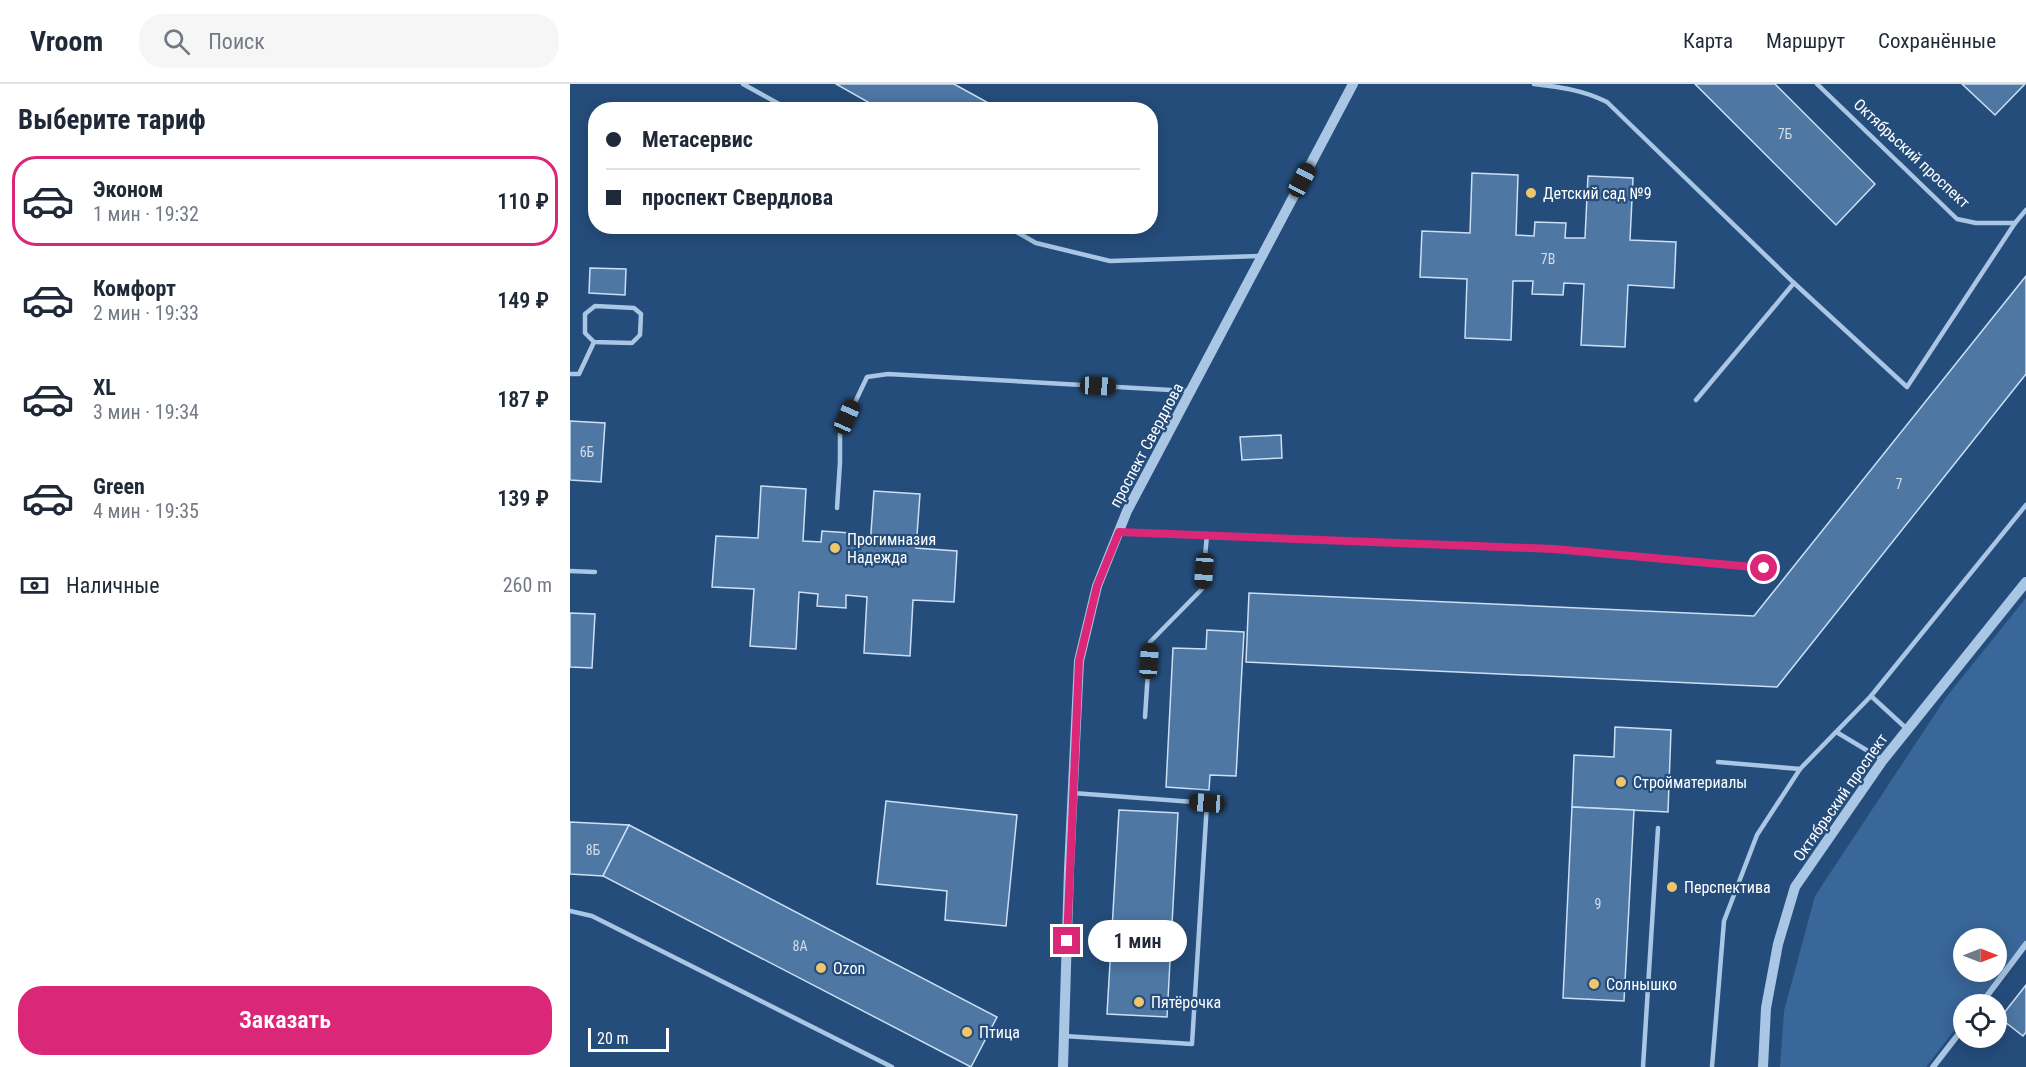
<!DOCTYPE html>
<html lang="ru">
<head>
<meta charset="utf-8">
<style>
	:root { --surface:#fff; --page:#f6f6f7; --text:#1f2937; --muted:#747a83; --line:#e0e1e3; --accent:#db2777 }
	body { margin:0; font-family:"Roboto Condensed",sans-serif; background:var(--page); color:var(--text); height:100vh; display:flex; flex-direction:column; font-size:22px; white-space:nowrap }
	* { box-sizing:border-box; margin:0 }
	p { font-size:20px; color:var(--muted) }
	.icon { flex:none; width:33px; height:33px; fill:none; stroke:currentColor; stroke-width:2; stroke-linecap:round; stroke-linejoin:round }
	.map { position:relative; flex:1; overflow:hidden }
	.details { display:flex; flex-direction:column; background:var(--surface); width:570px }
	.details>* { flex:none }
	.hud { position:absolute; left:18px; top:18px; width:570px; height:132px; border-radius:24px; box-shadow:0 3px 15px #0003; display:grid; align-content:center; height:132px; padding:0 18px; background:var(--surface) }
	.needle { width:39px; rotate:90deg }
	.controls { position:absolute; left:1383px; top:844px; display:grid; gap:12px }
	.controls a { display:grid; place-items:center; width:54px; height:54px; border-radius:50%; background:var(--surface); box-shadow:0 3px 15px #0003; font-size:30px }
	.scale { position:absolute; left:18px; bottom:15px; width:81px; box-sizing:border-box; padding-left:6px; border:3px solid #fff; border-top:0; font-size:16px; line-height:21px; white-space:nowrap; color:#fff; -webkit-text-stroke:4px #254d7b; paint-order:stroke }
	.end { position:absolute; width:27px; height:27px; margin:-14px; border:8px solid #db2777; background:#fff; box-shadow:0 0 0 3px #fff }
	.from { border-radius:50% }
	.bubble { position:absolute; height:42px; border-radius:21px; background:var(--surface); box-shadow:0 3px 15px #0003; font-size:20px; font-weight:600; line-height:42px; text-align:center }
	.car { position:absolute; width:18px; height:36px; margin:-18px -9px; border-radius:8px; box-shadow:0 0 4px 2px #0007; background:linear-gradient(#222 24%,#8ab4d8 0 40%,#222 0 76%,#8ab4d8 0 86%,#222 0) }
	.hud b { display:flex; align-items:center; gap:21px; height:57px; font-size:22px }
	.hud b+b { border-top:2px solid var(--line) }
	.hud i { width:15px; height:15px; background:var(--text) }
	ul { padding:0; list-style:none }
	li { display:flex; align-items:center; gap:18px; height:90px; margin:0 12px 9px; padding:0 6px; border:3px solid transparent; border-radius:24px }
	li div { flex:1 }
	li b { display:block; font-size:22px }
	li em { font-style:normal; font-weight:600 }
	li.current { border-color:var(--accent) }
	li>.icon { width:54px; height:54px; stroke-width:1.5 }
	h2 { padding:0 18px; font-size:27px; line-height:72px }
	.pay { display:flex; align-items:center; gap:15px; height:66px; padding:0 18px; font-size:22px }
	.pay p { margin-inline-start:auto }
	.cta { display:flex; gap:12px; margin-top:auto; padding:12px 18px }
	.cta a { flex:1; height:69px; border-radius:24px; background:var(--accent); color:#fff; font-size:24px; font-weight:600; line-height:69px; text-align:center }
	header { display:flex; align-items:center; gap:36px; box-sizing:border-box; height:84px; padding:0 30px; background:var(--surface); border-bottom:2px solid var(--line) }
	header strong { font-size:28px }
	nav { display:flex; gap:33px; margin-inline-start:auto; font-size:21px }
	.search { width:420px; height:54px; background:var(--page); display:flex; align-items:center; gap:15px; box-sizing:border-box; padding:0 21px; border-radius:24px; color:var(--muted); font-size:22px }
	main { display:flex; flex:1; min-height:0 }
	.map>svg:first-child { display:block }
</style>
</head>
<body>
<header>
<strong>Vroom</strong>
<div class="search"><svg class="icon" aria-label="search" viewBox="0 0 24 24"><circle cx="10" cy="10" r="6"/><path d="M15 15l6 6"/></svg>Поиск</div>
<nav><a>Карта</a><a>Маршрут</a><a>Сохранённые</a></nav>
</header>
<main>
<section class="details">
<h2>Выберите тариф</h2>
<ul>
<li class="current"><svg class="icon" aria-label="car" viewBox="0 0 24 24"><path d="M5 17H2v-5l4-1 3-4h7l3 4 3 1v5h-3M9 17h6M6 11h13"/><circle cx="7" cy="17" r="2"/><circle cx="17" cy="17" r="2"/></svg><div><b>Эконом</b><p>1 мин · 19:32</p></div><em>110 ₽</em></li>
<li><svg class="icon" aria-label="car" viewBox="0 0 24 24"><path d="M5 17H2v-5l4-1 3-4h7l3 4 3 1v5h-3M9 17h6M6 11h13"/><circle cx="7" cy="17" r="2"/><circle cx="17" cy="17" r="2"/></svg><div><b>Комфорт</b><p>2 мин · 19:33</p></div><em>149 ₽</em></li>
<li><svg class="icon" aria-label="car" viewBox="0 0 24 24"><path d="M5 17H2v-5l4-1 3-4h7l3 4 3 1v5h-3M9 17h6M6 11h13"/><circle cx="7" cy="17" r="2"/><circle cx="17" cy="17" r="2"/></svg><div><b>XL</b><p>3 мин · 19:34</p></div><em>187 ₽</em></li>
<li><svg class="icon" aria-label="car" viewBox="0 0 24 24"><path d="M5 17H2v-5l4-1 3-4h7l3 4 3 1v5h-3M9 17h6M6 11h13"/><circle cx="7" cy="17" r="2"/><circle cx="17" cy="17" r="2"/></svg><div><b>Green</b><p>4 мин · 19:35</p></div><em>139 ₽</em></li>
</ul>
<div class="pay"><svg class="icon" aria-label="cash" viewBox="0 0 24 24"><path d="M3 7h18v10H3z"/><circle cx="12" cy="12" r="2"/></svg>Наличные<p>260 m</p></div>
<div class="cta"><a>Заказать</a></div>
</section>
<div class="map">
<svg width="1456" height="983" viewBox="0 0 1456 983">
	<rect width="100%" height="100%" fill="#254d7b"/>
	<path fill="#396799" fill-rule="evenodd" d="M1456,514V856L1405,921H1394L1393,935L1356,983H1210L1214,927L1245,812L1377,612ZM1394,855H1426V888H1394Z"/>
	<g fill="#4e77a4" stroke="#ccdff4" stroke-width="1.5">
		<polygon points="266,0 384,0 431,26 312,26"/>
		<polygon points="1125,0 1205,0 1305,100 1266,141"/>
		<polygon points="1392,0 1455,0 1425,31"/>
		<polygon points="902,89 948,91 946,151 964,152 965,138 996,139 995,154 1015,154 1018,92 1063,94 1060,156 1106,158 1104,204 1058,201 1055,263 1011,261 1014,200 994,199 993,211 962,210 963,197 943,197 941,256 895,254 897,195 850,193 852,147 900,149"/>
		<polygon points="20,184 56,185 55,211 19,209"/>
		<polygon points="1456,192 1456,290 1207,603 676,578 679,509 1184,532"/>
		<polygon points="0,337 35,339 31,398 0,396"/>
		<polygon points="711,351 712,374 672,376 670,353"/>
		<polygon points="191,402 236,405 233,457 251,458 252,447 281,449 280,460 300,462 304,407 350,410 346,464 387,467 384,518 343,516 340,572 294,569 297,513 276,511 276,524 247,522 248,510 229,508 226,565 180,562 184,505 142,503 146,452 188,454"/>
		<polygon points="0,529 25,530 22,584 0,583"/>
		<polygon points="637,546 674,548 666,692 640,691 639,706 596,703 603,564 636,565"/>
		<polygon points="1045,643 1101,646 1098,728 1002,723 1004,671 1044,673"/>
		<polygon points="316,717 447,731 436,842 375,836 377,807 307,800"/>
		<polygon points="1002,723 1064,726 1054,917 993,914"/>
		<polygon points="549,726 608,729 597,933 537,930"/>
		<polygon points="0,738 59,741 33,792 0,790"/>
		<polygon points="59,741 427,933 401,983 33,792"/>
		<polygon points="1456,901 1456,948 1453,952 1430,934"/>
	</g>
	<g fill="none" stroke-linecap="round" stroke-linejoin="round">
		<g stroke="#a9c6e4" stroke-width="4.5">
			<polyline points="173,0 220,26"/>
			<path d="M964,0C990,3 1013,6 1037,18L1224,199L1126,316"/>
			<polyline points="1247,0 1387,135 1406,139 1445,139"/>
			<polyline points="436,142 466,159 540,177 689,172"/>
			<polyline points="1224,199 1337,303 1445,139 1456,126"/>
			<polygon points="25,222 64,224 71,230 70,251 62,259 24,258 15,249 15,230"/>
			<polyline points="0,290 9,290 24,258"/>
			<polyline points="267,424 270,378 270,350 297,293 318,290 618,307"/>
			<polyline points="550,448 984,465 1194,484"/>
			<polyline points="0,487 25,488"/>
			<polyline points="1301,612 1337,645"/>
			<polyline points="575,633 580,558 632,505 637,451"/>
			<polyline points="1268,649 1313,676"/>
			<polyline points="1148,678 1230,685"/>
			<polyline points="0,827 22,832 322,983"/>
			<polyline points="494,952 622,960 637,719 503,709"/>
			<polyline points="1073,983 1088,744"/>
			<polyline points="1142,983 1154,837 1187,751 1230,685 1301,612 1456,421"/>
		</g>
		<g stroke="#a9c6e4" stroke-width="6">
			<polyline points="1410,921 1456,860"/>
			<polyline points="1363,983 1394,943"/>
		</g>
		<g stroke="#a9c6e4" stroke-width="10">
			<polyline points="493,983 499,785 509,577 527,502 557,427 783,0"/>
			<polyline points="1193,983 1196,924 1208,860 1225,803 1313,676 1456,498"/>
		</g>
	</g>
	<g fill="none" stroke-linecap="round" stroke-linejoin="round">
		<polyline stroke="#db2777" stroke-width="8" points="497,857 509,577 527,502 549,448 984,465 1194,484"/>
	</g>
	<g fill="#eec66e" stroke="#254d7b" stroke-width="2">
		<circle cx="961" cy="109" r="6"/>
		<circle cx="265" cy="464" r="6"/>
		<circle cx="1051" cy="698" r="6"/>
		<circle cx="1102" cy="803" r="6"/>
		<circle cx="251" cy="884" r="6"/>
		<circle cx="1024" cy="900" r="6"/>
		<circle cx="569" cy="918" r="6"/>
		<circle cx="397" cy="948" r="6"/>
	</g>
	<g text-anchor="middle" stroke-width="4.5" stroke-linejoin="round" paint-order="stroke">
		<g font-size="14" fill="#d3dde8">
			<text x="1215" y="55">7Б</text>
			<text x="978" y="180">7В</text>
			<text x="17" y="373">6Б</text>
			<text x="1329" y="405">7</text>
			<text x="23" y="771">8Б</text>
			<text x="1028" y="825">9</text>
			<text x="230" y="867">8А</text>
		</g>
		<g font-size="16" fill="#fff" stroke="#254d7b">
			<text transform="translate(1342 69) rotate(43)" y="6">Октябрьский проспект</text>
			<text transform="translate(576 361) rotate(-62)" y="6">проспект Свердлова</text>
			<text transform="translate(1270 713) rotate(-55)" y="6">Октябрьский проспект</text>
		</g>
		<g font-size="16" fill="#fff" stroke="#254d7b" text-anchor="start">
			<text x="973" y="115">Детский сад №9</text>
			<text x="277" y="461">Прогимназия<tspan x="277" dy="18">Надежда</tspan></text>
			<text x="1063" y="704">Стройматериалы</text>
			<text x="1114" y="809">Перспектива</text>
			<text x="263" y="890">Ozon</text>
			<text x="1036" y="906">Солнышко</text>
			<text x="581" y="924">Пятёрочка</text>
			<text x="409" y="954">Птица</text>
		</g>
	</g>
</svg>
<div class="controls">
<a><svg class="needle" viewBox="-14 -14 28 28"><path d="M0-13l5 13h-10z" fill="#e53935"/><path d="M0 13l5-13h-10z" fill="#747a83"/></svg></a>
<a><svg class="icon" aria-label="locate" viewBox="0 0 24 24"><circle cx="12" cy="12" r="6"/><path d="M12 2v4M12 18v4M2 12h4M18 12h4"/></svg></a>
</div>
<div class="scale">20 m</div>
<i class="end from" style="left:1194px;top:484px"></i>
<i class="end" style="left:497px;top:857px"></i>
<div class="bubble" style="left:518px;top:836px;width:99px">1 мин</div>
<i class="car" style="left:732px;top:96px;rotate:28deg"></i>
<i class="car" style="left:528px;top:302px;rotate:93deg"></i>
<i class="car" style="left:277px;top:333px;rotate:24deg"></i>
<i class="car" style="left:634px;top:487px;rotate:184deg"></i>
<i class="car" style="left:579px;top:577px;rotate:4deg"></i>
<i class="car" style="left:637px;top:719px;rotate:274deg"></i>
<div class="hud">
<b><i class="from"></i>Метасервис</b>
<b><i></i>проспект Свердлова</b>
</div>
</div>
</main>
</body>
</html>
